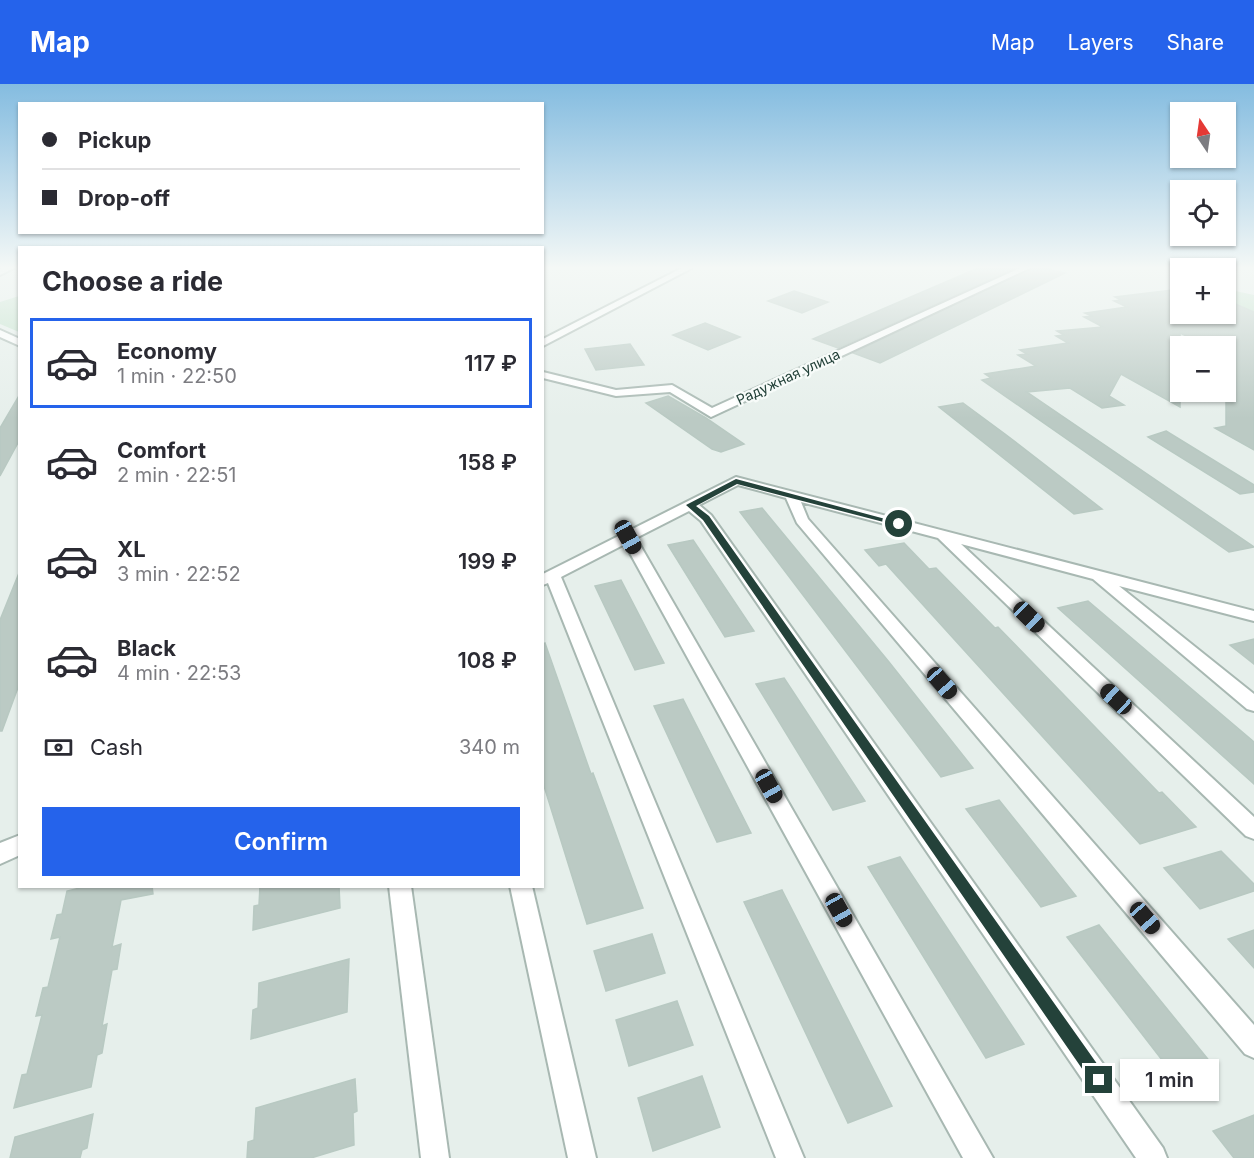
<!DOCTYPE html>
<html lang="en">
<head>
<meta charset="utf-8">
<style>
	:root { --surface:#fff; --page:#f7f7f7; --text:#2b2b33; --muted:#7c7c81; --line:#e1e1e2; --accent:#2563eb }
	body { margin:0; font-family:Inter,sans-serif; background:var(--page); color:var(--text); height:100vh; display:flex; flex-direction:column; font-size:22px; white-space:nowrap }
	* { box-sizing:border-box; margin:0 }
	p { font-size:20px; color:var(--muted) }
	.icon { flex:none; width:33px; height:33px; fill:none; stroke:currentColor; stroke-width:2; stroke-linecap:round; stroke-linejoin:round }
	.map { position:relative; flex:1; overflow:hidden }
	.drawer { position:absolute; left:18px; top:162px; width:526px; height:642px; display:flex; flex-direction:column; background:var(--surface); border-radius:0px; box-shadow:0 2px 4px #0004 }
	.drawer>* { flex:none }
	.banner { position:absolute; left:18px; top:18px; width:526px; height:132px; border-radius:0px; box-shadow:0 2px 4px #0004; display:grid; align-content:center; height:132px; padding:0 24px; background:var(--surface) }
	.needle { width:39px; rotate:347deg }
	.controls { position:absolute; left:1170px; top:18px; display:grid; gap:12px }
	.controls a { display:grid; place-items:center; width:66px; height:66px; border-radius:0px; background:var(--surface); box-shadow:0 2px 4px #0004; font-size:30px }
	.end { position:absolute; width:27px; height:27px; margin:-14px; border:8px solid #24423a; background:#fff; box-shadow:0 0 0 3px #fff }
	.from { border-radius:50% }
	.bubble { position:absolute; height:42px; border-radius:0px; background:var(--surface); box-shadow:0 2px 4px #0004; font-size:20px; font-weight:600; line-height:42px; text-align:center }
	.car { position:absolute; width:18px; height:36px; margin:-18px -9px; border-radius:8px; box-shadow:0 0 4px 2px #0007; background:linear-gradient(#222 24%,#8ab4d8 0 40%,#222 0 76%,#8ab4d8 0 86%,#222 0) }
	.banner b { display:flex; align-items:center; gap:21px; height:57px; font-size:22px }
	.banner b+b { border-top:2px solid var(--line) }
	.banner i { width:15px; height:15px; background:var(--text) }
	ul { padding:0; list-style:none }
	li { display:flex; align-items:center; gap:18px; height:90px; margin:0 12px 9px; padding:0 12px; border:3px solid transparent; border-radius:0px }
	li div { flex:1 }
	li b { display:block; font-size:22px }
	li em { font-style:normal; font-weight:600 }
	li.selected { border-color:var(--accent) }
	li>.icon { width:54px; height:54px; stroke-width:1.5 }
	h2 { padding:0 24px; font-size:27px; line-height:72px }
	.pay { display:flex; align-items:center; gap:15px; height:66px; padding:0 24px; font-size:22px }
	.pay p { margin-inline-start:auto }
	.action { display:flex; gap:12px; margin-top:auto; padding:12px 24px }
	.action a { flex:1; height:69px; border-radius:0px; background:var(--accent); color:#fff; font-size:24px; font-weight:600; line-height:69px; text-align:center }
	header { display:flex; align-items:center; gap:36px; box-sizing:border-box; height:84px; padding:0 30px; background:var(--accent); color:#fff }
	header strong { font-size:28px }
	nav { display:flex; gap:33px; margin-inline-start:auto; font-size:21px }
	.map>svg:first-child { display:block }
</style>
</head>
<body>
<header>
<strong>Map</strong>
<nav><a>Map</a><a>Layers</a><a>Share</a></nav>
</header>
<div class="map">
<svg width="1254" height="1074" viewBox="0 0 1254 1074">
	<rect width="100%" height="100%" fill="#e6efeb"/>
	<g fill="#bfe0c8">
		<polygon points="1226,205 1254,211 1254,233 1226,221"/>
		<polygon points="19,212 20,212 19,248 0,240 0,218"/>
	</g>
	<g fill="#bbcac4" stroke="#b8c9c2" stroke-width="1.5">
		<polygon points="978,184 1015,184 838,264 813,255"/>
		<polygon points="1032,184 1044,184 1065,189 880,279 853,269"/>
		<polygon points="1180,205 1180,230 1226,230 1226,216 1254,228 1254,366 1215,344 1226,342 1226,262 1208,262 1180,249 1180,323 1121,290 1109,312 1124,321 1102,324 1070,304 1027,308 1254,463 1229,468 982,296 991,294 985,290 1036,282 1018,271 1027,270 1020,266 1068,259 1056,252 1064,251 1057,247 1103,243 1084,233 1092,232 1085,229 1127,223 1114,217 1121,216 1115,213"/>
		<polygon points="794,207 828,218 802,229 768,217"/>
		<polygon points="705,239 740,253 708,266 673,251"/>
		<polygon points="630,260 644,281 596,286 585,265"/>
		<polygon points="20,310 20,355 0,392 0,344"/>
		<polygon points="668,312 706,334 744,360 721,368 712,365 646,319"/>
		<polygon points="963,319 1005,350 1102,425 1074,430 939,323"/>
		<polygon points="1166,347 1254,401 1254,408 1240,410 1148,353"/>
		<polygon points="762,424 889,578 973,684 941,693 740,428"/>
		<polygon points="693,456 754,547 725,553 668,461"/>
		<polygon points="904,459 929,485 936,484 995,544 998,543 1159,709 1162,708 1196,743 1140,760 886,480 879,482 865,466"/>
		<polygon points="19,489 20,598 2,647 0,647 0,536"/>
		<polygon points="621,496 664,579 635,586 595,502"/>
		<polygon points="1088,517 1254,658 1254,700 1058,524"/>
		<polygon points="1254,555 1254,580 1230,561"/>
		<polygon points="545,559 591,690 593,689 643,824 587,840 543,699 543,560"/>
		<polygon points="784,594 865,717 833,726 756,600"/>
		<polygon points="683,615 751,749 717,758 654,622"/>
		<polygon points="999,716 1076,812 1041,823 966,725"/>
		<polygon points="1221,767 1254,800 1254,807 1200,825 1164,784"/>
		<polygon points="900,773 1024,960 986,974 868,783"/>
		<polygon points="88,802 152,802 153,810 121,816 112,863 121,860 117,885 112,886 102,942 107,940 102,969 97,971 91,1003 14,1024 22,991 27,990 42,931 36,932 43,904 48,903 60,853 51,855 57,831 62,830 67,807"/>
		<polygon points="260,802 339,802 340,824 253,846 254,822 259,821"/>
		<polygon points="782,806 892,1022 848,1039 744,818"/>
		<polygon points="1099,841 1211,979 1176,994 1067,853"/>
		<polygon points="1254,846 1254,884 1228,855"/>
		<polygon points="652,850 665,889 606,907 594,867"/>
		<polygon points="349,875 347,928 251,955 253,926 258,924 259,899"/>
		<polygon points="677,917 693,961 629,982 616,936"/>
		<polygon points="702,992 720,1043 653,1067 638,1014"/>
		<polygon points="355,995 357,1027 353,1029 354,1061 311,1074 247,1074 248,1058 254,1056 256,1024"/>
		<polygon points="93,1030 87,1064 82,1066 80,1074 10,1074 15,1053"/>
		<polygon points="1254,1031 1254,1074 1234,1074 1213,1047"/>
	</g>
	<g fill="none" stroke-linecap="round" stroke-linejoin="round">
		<g stroke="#a8b8b2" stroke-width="4">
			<g id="street">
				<polygon points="3,184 14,184 0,191 0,185"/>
				<polygon points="682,184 692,184 543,262 543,255"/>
				<polygon points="1020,184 1030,184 711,333 670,308 616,312 543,294 543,288 616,306 672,301 712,324"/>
				<polygon points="0,246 20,255 20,262 0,253"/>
				<polygon points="736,393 1254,527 1254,537 1119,502 1254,610 1254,627 1247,625 1093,495 961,460 1254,733 1254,755 1246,752 938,454 801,418 808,435 1254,941 1254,974 1245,970 797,439 786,414 738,401 699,421 711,431 1163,1064 1167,1074 1136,1074 701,437 689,427 636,454 993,1074 963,1074 625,460 561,493 804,1074 776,1074 548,499 543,501 543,490"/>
				<polygon points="20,751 20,771 0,780 0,759"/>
				<polygon points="389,802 411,802 449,1074 421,1074"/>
				<polygon points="510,802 532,802 596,1074 568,1074"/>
			</g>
		</g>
		<use href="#street" fill="#fff" fill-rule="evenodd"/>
	</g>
	<linearGradient id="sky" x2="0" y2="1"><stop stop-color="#84bce0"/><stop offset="0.55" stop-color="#f4f8f6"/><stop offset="1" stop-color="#f4f8f6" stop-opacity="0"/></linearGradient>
	<rect width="1254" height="334" fill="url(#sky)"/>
	<polygon fill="#24423a" points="736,395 904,440 899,442 737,400 696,422 709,432 1105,991 1107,996 1105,1002 1099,1004 1094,1002 703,436 686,421"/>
	<g text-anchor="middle" stroke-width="4.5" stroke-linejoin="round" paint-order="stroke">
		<g font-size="14" fill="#24423a" stroke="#f7fbf9">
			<text transform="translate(788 293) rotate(-25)" y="5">Радужная улица</text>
		</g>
	</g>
</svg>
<div class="controls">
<a><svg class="needle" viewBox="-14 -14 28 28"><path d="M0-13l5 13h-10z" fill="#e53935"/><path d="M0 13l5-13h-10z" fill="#7c7c81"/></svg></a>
<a><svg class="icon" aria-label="locate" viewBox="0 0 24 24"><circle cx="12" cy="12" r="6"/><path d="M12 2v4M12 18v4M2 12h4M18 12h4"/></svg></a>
<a>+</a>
<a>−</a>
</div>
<i class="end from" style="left:899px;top:440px"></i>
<i class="end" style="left:1099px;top:996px"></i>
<div class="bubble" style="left:1120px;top:975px;width:99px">1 min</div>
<i class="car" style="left:628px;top:453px;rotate:151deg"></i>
<i class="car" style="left:1029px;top:533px;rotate:134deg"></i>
<i class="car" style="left:942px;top:599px;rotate:139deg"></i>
<i class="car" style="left:1116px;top:615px;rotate:313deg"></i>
<i class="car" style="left:769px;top:702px;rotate:151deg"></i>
<i class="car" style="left:839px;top:826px;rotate:151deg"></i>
<i class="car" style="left:1145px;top:834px;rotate:139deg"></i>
<div class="banner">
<b><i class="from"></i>Pickup</b>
<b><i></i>Drop-off</b>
</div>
<section class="drawer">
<h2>Choose a ride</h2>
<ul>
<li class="selected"><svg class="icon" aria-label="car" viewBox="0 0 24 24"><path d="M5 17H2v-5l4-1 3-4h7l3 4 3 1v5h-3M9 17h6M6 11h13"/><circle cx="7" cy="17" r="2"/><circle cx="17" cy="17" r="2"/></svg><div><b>Economy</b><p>1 min · 22:50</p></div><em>117 ₽</em></li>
<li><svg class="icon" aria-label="car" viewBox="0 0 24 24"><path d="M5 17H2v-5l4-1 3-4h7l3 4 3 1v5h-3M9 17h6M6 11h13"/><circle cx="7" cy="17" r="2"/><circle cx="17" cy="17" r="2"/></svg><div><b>Comfort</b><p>2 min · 22:51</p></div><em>158 ₽</em></li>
<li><svg class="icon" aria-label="car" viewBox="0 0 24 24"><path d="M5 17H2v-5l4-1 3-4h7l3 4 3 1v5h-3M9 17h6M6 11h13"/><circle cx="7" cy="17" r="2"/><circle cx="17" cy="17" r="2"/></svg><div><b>XL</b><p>3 min · 22:52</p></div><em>199 ₽</em></li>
<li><svg class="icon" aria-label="car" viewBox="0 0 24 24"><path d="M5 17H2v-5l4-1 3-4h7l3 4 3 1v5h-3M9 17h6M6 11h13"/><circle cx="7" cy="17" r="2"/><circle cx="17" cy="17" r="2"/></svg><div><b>Black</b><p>4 min · 22:53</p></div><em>108 ₽</em></li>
</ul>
<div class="pay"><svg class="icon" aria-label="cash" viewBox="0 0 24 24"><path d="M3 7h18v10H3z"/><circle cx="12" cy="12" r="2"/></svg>Cash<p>340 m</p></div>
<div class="action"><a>Confirm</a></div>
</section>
</div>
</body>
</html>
